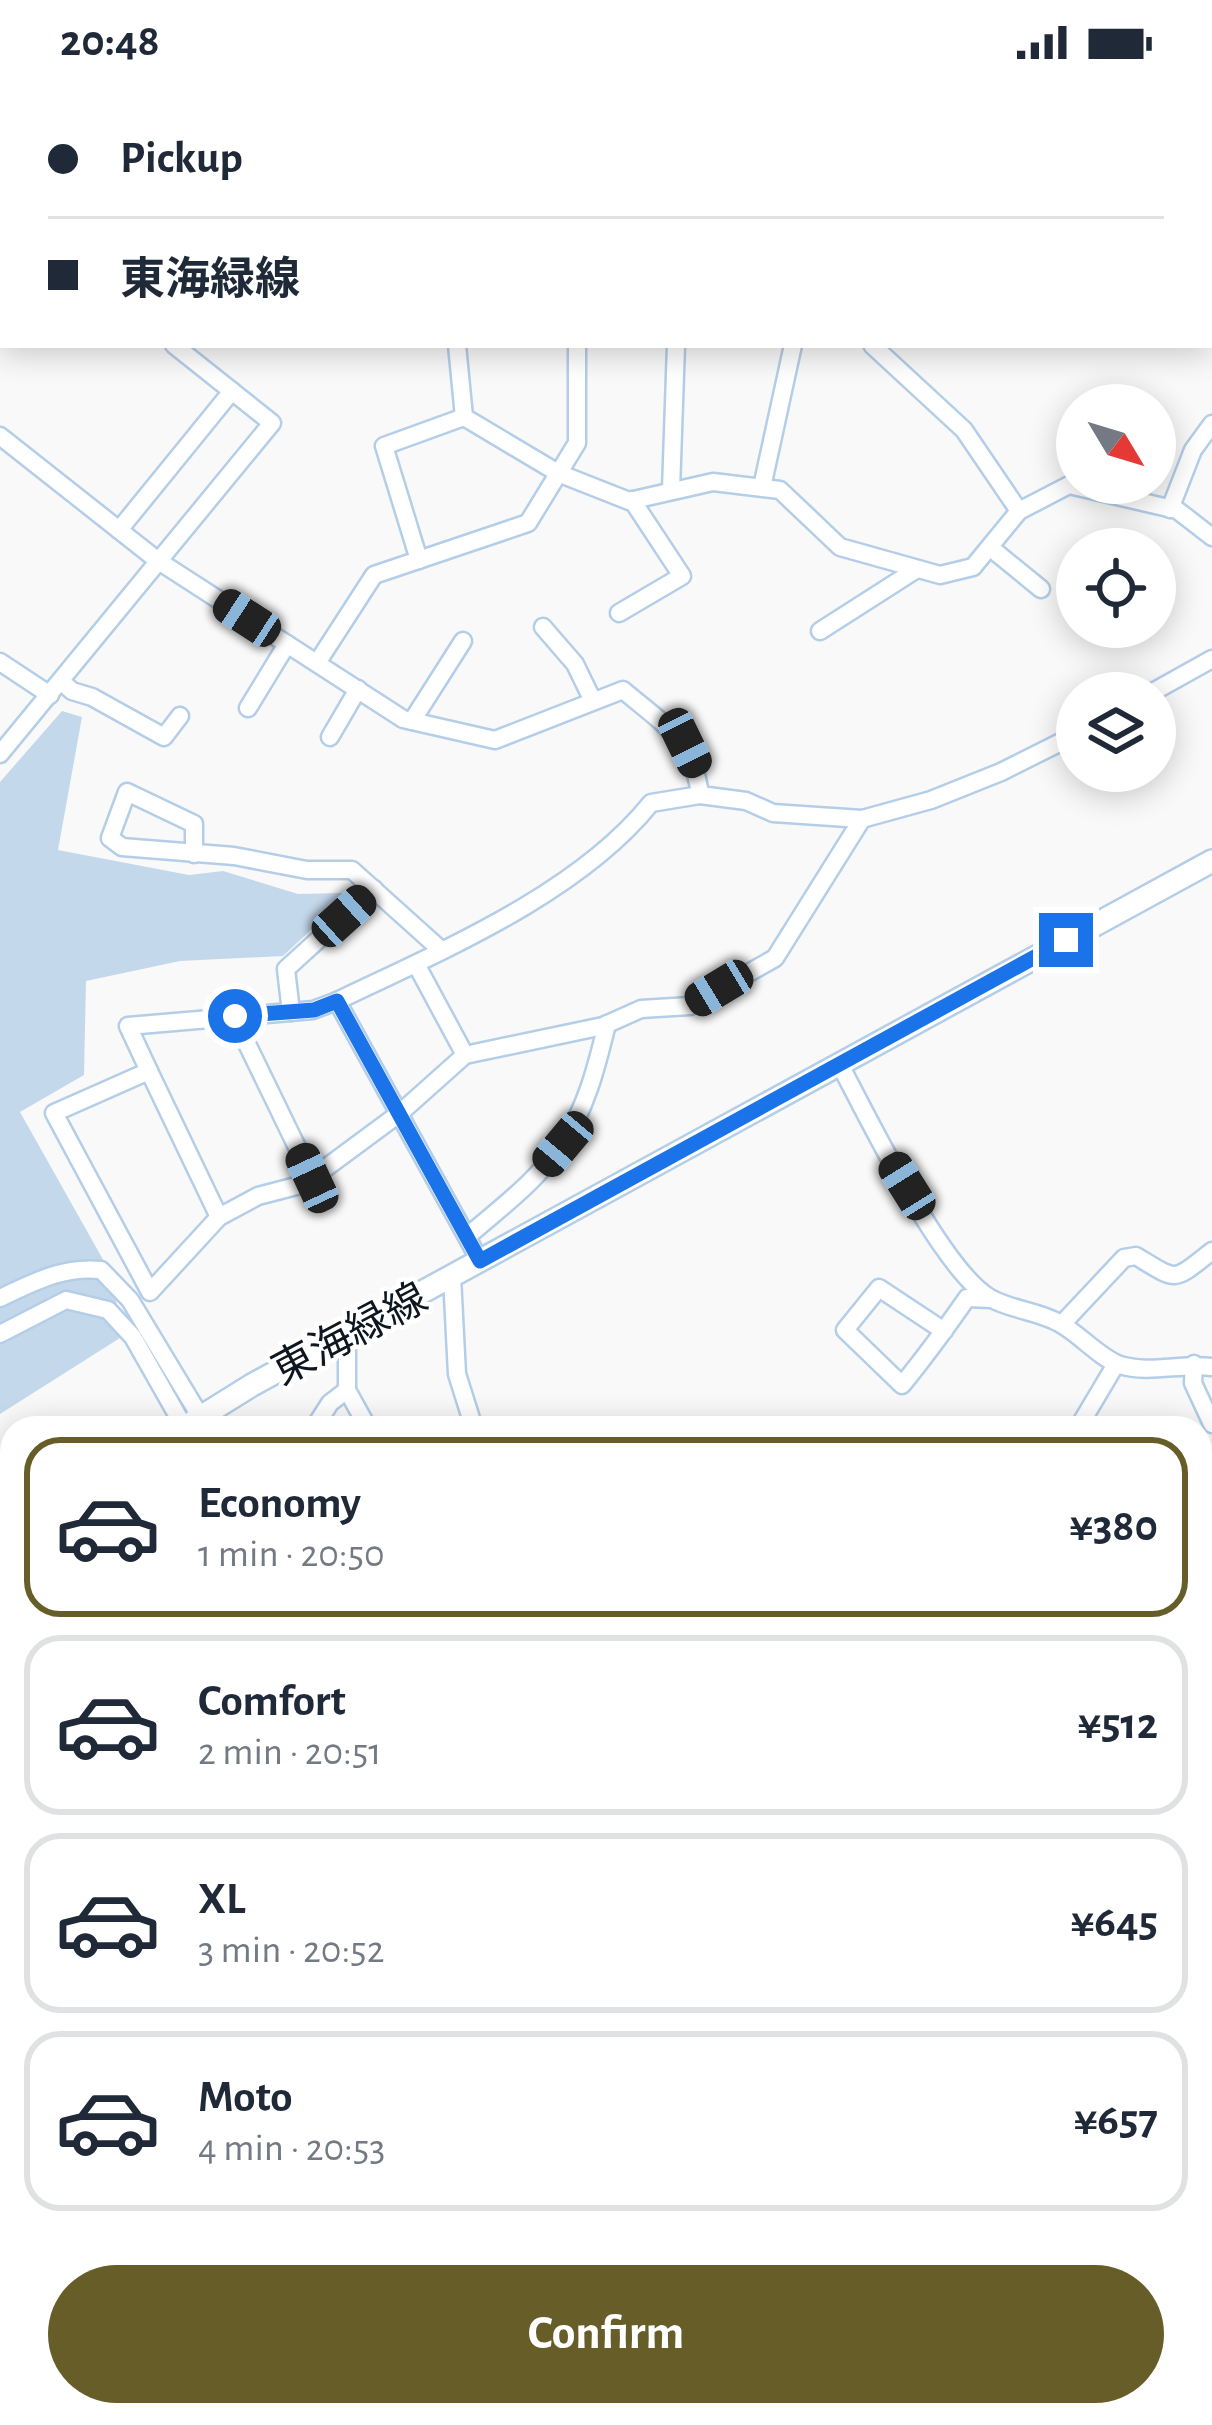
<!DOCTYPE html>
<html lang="en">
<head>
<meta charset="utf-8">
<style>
	:root { --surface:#fff; --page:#f2f2f3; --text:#1f2937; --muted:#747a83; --line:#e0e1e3; --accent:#665d29 }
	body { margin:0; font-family:"Alegreya Sans","Noto Sans JP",sans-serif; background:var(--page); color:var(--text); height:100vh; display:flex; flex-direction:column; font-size:45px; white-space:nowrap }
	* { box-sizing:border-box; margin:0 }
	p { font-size:39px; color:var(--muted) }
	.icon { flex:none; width:66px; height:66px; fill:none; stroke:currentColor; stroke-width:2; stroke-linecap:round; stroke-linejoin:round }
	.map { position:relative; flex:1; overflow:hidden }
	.drawer { position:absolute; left:0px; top:1332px; width:1212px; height:1011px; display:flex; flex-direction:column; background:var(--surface); border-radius:36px 36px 0 0; box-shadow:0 6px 30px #0003 }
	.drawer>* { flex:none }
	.banner { position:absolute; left:0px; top:0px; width:1212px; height:264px; box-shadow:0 6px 30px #0003; display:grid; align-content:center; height:264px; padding:0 48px; background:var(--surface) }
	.needle { width:78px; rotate:128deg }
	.fabs { position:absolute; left:1056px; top:300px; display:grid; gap:24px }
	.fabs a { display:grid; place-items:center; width:120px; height:120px; border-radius:50%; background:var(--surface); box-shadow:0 6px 30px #0003; font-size:60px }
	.end { position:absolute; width:54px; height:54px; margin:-27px; border:15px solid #1a73e8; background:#fff; box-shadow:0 0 0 6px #fff }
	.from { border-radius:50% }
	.car { position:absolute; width:36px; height:72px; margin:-36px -18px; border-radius:15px; box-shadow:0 0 9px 3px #0007; background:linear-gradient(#222 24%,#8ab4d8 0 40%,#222 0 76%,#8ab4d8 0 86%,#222 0) }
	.banner b { display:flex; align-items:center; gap:42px; height:114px; font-size:45px }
	.banner b+b { border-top:3px solid var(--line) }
	.banner i { width:30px; height:30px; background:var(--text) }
	ul { padding:21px 0 0; list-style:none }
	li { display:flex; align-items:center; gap:36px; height:180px; margin:0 24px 18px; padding:0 24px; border:6px solid var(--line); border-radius:36px }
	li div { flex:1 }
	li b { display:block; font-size:45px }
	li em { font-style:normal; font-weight:700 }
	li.on { border-color:var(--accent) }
	li>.icon { width:108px; height:108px; stroke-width:1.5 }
	.primary-button { display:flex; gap:24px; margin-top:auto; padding:24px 48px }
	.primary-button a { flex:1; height:138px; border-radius:72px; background:var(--accent); color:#fff; font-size:48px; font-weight:700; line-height:138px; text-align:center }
	.status { display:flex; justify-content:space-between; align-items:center; height:84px; padding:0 60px; background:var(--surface); direction:ltr }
	.status svg { height:33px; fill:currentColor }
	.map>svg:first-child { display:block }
</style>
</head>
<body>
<div class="status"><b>20:48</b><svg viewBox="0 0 49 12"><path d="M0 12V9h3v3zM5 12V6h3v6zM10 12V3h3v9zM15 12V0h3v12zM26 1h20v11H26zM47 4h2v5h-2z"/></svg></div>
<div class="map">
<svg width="1212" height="2341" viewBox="0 0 1212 2341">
	<rect width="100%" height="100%" fill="#f9f9f9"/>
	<g fill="#c4d8ec">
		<polygon points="62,627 82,633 58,766 189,791 223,787 298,810 344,809 340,819 283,872 180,877 86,897 84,991 20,1028 114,1195 120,1254 0,1330 0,698"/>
		<polygon points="1212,1928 1212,2102 1200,2129 1200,1933"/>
		<polygon points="863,2331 1121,2331 1123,2341 863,2341"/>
	</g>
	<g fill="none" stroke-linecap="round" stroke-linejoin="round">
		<g stroke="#b4cee8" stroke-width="21">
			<g id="minor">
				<polyline points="133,0 137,3"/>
				<polyline points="417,0 420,3"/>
				<polyline points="1104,0 1108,3"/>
				<polyline points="497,3 500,0"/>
				<polyline points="592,3 594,0"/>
				<polyline points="1209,73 1212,75"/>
				<polyline points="0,121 3,124"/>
				<polyline points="457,261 464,333 558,389 629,417 713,398 780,406 840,463 940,491 973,483 1019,427 1069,401 1177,426 1212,453"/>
				<polyline points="872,261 964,346 1019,427"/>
				<path d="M0,352L157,476L403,635L495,656L623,606C663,640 693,655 700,711"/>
				<polyline points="762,403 793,261"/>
				<polyline points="671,406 676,261"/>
				<polyline points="1170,425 1193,366 1212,340"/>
				<polyline points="119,446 232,307"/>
				<polyline points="992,465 1041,505"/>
				<polyline points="419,476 384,362 464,333"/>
				<polyline points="619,529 682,492 632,416"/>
				<polyline points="543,543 575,580 593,617"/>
				<polyline points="820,547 917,485"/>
				<polyline points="0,578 50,611"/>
				<polyline points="317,579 374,491 528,439 577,359 577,261"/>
				<polyline points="62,598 72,607 92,613 164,653 180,632"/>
				<polyline points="1151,609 1212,575"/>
				<polyline points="248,624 287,560"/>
				<polyline points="412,637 463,557"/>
				<polyline points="330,653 358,605"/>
				<polyline points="0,670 272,339 174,261"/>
				<path d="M862,735L775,874L690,922L641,925L603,942L465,971L400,1029L304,1100L258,1112L219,1133L150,1208L54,1029L149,987L128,942L313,926L337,917C441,867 578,810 651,719L700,711L746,717L773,729L862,735L931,716L1001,688L1077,650"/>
				<polyline points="194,770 194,740 127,708 110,754 122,763 234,772 307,786 352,786 441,866"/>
				<polyline points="416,880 465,971"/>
				<polyline points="337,917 480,1177"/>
				<polyline points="291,928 286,885 374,805"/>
				<polyline points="234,933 312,1094"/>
				<path d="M840,981C869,1035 941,1185 990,1214C1011,1226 1038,1227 1059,1239C1080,1250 1098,1273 1120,1281C1149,1290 1182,1279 1212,1283"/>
				<polyline points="149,987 219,1133"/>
				<path d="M468,1152C500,1124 537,1097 561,1061C586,1026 597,981 607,940"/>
				<polyline points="452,1193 457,1290 474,1344"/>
				<path d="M0,1214C34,1198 63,1182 101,1186L130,1216L200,1332"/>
				<path d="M1062,1240L1124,1174L1136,1172C1179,1198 1172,1198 1212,1167"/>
				<path d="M944,1247L879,1204L845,1246L902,1301C925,1273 946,1244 967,1214L991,1215"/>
				<polyline points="0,1250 66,1216 108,1226 133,1253 184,1343"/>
				<polyline points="347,1250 347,1306 368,1344"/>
				<polyline points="1194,1280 1193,1299 1212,1340"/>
				<polyline points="314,1344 330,1319 347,1306"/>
				<polyline points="1078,1344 1116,1280"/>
				<polyline points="1200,1473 1212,1476"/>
				<polyline points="0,1599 12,1605"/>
				<polyline points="1200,1621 1202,1620"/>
				<polyline points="1200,1691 1212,1687"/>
				<polyline points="1200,1795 1212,1852"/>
				<polyline points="1200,1915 1212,1913"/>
				<polyline points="0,1941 12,1941"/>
				<polyline points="0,2111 12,2111"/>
				<polyline points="0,2321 12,2318"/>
			</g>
		</g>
		<g stroke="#b4cee8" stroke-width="26">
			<g id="secondary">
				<polyline points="183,1344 252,1301 1212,777"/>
				<polyline points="0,1581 12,1553"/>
			</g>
		</g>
		<use href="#minor" stroke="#fff" stroke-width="16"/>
		<use href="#secondary" stroke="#fff" stroke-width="21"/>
	</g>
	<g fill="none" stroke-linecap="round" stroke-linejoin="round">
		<polyline stroke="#1a73e8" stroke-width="15" points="235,932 314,926 337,917 480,1177 1066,856"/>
	</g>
	<g text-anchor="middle" stroke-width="9" stroke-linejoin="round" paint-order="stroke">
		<g font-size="42" fill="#0e1720" stroke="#fff">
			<text transform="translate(349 1249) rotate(-28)" y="15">東海緑線</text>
		</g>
	</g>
</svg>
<div class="fabs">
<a><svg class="needle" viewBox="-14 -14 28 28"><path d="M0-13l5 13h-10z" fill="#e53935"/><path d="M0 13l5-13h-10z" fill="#747a83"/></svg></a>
<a><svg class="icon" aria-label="locate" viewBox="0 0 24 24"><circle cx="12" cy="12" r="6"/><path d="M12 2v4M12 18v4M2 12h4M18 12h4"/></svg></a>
<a><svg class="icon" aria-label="layers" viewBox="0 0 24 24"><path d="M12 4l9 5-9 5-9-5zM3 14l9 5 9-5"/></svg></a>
</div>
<i class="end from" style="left:235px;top:932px"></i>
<i class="end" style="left:1066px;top:856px"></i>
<i class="car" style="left:247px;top:534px;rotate:303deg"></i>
<i class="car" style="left:685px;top:659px;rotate:154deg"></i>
<i class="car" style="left:344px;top:832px;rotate:48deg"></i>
<i class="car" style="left:719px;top:904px;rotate:239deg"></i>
<i class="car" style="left:563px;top:1060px;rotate:220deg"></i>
<i class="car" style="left:312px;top:1094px;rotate:335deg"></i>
<i class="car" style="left:907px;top:1102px;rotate:328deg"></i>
<div class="banner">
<b><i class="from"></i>Pickup</b>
<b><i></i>東海緑線</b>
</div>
<section class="drawer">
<ul>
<li class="on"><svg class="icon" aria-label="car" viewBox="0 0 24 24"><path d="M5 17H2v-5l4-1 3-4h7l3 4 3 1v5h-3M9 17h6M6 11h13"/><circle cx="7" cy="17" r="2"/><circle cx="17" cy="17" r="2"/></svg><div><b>Economy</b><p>1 min · 20:50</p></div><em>¥380</em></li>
<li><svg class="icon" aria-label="car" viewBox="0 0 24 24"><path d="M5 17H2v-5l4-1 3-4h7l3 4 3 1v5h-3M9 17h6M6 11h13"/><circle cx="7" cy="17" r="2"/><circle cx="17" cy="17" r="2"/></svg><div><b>Comfort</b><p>2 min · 20:51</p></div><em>¥512</em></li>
<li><svg class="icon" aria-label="car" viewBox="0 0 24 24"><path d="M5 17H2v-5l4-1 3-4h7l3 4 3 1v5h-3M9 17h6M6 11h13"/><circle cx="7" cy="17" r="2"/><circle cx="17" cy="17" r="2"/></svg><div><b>XL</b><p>3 min · 20:52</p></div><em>¥645</em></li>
<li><svg class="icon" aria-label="car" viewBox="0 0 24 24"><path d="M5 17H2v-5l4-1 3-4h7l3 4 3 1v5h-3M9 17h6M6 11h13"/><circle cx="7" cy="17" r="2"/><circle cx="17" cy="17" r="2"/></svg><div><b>Moto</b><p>4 min · 20:53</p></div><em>¥657</em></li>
</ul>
<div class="primary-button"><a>Confirm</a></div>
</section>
</div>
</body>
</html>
